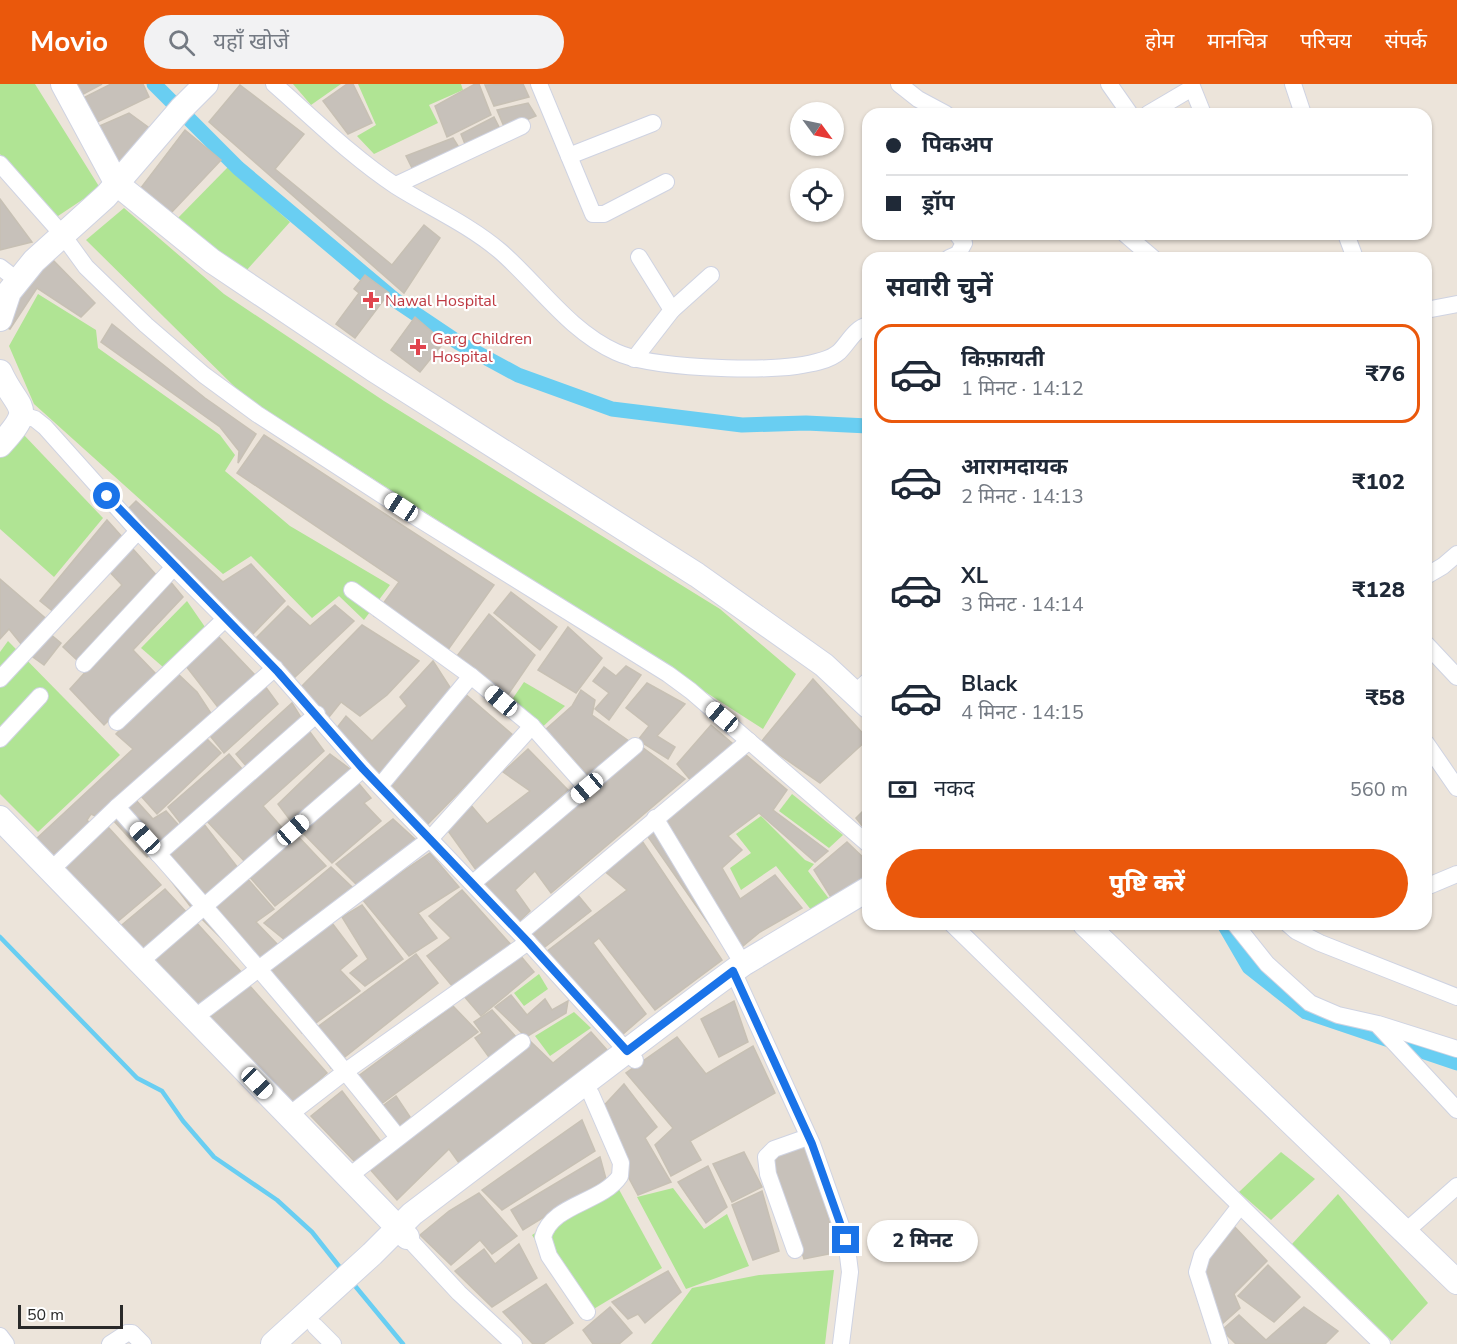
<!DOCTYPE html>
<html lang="hi">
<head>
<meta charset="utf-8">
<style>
	:root { --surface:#fff; --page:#f2f2f3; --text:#1f2937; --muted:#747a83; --line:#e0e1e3; --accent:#ea580c }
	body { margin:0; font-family:"Nunito Sans","Noto Sans Devanagari",sans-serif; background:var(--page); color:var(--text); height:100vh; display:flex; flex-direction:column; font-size:22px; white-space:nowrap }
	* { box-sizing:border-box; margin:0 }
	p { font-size:20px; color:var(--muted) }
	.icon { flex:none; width:33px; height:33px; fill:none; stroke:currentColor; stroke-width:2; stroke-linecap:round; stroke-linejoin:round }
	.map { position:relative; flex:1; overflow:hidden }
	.drawer { position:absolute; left:862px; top:168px; width:570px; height:678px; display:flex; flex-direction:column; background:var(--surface); border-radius:18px; box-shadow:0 2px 4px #0004 }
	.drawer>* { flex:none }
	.hud { position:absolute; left:862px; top:24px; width:570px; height:132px; border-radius:18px; box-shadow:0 2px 4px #0004; display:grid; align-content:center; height:132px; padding:0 24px; background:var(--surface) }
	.needle { width:39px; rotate:123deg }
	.controls { position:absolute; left:790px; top:18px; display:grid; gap:12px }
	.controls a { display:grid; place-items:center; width:54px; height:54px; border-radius:50%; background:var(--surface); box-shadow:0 2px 4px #0004; font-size:30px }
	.scale { position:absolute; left:18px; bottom:15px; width:105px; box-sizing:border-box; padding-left:6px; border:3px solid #292929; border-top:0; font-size:16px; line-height:21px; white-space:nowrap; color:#292929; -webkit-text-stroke:4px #fff; paint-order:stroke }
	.end { position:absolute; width:27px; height:27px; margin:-14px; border:8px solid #1a73e8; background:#fff; box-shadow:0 0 0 3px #fff }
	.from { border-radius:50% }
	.bubble { position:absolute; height:42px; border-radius:21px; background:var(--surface); box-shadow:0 2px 4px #0004; font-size:20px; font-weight:800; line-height:42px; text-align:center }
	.car { position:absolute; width:18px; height:36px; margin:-18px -9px; border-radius:8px; box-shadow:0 0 4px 2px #0007; background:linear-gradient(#fff 24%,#345 0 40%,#fff 0 76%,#345 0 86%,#fff 0) }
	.hud b { display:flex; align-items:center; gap:21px; height:57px; font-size:22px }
	.hud b+b { border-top:2px solid var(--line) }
	.hud i { width:15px; height:15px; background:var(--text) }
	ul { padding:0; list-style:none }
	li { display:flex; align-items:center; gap:18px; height:99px; margin:0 12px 9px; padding:0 12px; border:3px solid transparent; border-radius:18px }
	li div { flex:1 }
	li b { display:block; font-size:22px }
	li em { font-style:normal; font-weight:800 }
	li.active { border-color:var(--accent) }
	li>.icon { width:54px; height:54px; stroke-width:1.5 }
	h2 { padding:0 24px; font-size:27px; line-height:72px }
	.pay { display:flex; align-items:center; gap:15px; height:66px; padding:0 24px; font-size:22px }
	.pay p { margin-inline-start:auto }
	.primary-button { display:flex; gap:12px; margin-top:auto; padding:12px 24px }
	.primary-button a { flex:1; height:69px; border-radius:36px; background:var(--accent); color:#fff; font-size:24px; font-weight:800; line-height:69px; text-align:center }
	header { display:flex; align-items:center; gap:36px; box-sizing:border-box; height:84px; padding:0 30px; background:var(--accent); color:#fff }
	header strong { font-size:28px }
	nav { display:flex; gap:33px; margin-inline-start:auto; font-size:21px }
	.search { width:420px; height:54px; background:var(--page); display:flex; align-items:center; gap:15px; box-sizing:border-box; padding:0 21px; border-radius:33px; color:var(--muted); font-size:22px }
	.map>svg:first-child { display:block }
</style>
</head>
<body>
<header>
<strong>Movio</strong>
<div class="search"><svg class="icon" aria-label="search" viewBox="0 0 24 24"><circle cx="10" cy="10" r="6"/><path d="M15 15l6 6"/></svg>यहाँ खोजें</div>
<nav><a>होम</a><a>मानचित्र</a><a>परिचय</a><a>संपर्क</a></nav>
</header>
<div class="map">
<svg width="1457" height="1260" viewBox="0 0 1457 1260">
	<rect width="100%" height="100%" fill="#ece4da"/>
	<g fill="#b0e494">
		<polygon points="0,0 35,0 100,104 55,134 0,70"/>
		<polygon points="293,0 341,0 311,21"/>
		<polygon points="358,0 461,0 463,6 429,21 438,39 374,70 357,52 376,41"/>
		<polygon points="228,83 290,138 237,197 173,139"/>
		<polygon points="124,124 224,210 384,317 720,525 796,590 763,645 244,312 86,156"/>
		<polygon points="38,210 96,246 98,264 220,351 235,371 225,387 290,442 390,501 364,536 339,512 312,534 251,472 223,490 34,320 9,262"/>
		<polygon points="23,350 103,434 54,493 0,445 0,374"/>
		<polygon points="187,517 205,543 163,583 141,564"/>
		<polygon points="8,557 120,671 38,748 0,710 0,568"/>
		<polygon points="524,598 565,622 536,649 505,626"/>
		<polygon points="792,710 843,751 829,764 779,727"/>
		<polygon points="761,732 805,776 814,780 808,787 830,816 812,827 776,782 741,806 730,784 751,769 736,750"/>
		<polygon points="539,890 548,905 524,922 514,909"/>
		<polygon points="574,928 591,944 550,972 535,952"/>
		<polygon points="1281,1068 1315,1095 1271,1136 1239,1108"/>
		<polygon points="616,1100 662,1184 582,1232 532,1151"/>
		<polygon points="673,1104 704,1145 727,1130 749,1182 686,1205 637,1113"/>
		<polygon points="1338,1110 1428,1219 1392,1257 1292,1160"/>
		<polygon points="834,1186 825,1260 651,1260 692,1204 759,1191"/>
	</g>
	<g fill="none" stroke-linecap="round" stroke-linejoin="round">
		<g stroke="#69cef2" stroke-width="4.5">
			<polyline points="0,853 137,994 162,1007 183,1037 214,1073 277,1116 312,1148 342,1186"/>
			<polyline points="351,1197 403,1260"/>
		</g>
		<g stroke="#69cef2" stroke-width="15">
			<polyline points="154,0 238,84 395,216 459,259 518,291 612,325 742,341 806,339 868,342"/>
			<polyline points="1224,840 1249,883 1306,928 1457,979"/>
		</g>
	</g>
	<g fill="#c7c1ba" stroke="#c7c0b4" stroke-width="1.5">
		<polygon points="69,0 102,0 76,14"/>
		<polygon points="111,0 143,0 149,13 91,41 79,16"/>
		<polygon points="347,0 353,0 372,39 348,50 323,17"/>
		<polygon points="475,0 479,0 491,31 447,53 435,22"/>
		<polygon points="523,0 529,13 494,22 485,1"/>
		<polygon points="240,1 304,50 275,85 392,181 424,141 440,154 404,209 209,38"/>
		<polygon points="528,19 536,32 505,45 497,26"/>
		<polygon points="129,29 155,48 121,85 97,43"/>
		<polygon points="494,33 502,49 467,65 461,50"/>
		<polygon points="185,46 221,76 170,130 137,109"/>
		<polygon points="453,54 463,70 416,92 406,72"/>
		<polygon points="0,115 32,158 0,166"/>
		<polygon points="50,173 95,219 81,233 37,204 10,245 3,242 18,200"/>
		<polygon points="365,191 389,209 355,254 336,240 359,209 354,205"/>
		<polygon points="415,233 444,258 420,288 391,266"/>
		<polygon points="112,240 205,314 256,350 238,379 239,367 220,343 101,258"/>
		<polygon points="264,351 494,501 445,570 374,532 399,498 237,389"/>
		<polygon points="136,417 223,498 251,480 285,517 249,554 126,427"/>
		<polygon points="107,436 158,493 78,577 63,563 122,501 104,482 55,529 40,517"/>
		<polygon points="0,495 51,539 43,544 61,559 44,581 30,571 9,545 0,555"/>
		<polygon points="169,496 183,513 133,566 156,590 104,641 70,605"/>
		<polygon points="511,508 557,543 540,566 494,529"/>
		<polygon points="335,521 354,537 294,594 252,558 288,522 310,542"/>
		<polygon points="489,530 535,571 501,621 451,580"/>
		<polygon points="362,541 419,577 387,611 360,632 341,618 325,638 299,605"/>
		<polygon points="568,543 602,574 576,609 538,586"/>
		<polygon points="216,550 256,592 220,626 186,582"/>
		<polygon points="433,577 453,608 379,693 336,645 346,632 372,657 407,622 400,613"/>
		<polygon points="626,582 641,591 609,636 595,625 609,609 593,597 604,583 616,592"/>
		<polygon points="177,589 197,608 212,631 100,734 91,730 87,736 91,741 52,775 34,757 133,665 116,650"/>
		<polygon points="813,595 868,655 820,699 761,658"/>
		<polygon points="262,598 278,620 224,669 207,648"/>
		<polygon points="647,599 685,620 657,652 675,663 668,675 638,656 649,642 626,624"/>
		<polygon points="581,606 595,616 592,631 629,657 591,695 566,666 552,674 536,654 572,622"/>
		<polygon points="463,608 514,652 427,741 390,699"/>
		<polygon points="292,619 302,635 247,683 236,670"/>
		<polygon points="711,641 787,706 773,726 828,767 815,778 759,729 728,752 742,766 722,784 740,815 775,791 802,824 760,848 731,872 646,750 698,705 677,680"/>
		<polygon points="307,644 324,667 263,722 283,745 246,779 206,736"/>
		<polygon points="204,652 221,669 157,730 141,712"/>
		<polygon points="642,663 685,695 551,809 535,787 515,806 530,827 518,839 481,795"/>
		<polygon points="528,665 568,706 476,786 441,737 464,713 487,740 530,707 503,688"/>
		<polygon points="229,670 242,685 182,741 168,723"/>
		<polygon points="330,670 354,688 293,740 278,720"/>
		<polygon points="355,695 371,714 364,719 381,737 332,779 299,745"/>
		<polygon points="134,714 153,735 166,727 182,745 147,773 112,735"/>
		<polygon points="868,722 868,749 856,734"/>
		<polygon points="393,735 417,757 358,802 336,780"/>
		<polygon points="203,739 238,784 194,827 156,777"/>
		<polygon points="108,743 161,801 116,839 61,783"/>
		<polygon points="294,748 326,782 275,822 248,791"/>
		<polygon points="640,754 722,876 655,926 599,854 593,859 646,930 615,957 538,874 627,806 602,785"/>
		<polygon points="847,758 868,778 868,793 832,815 814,786"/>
		<polygon points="430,769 459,803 418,829 437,854 409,872 362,815"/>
		<polygon points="331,783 352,803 285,856 264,839"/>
		<polygon points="246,793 274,825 256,838 278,861 251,884 200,833"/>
		<polygon points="165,805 189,831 142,870 117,845"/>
		<polygon points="462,806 514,864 458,909 427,872 451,854 429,832"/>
		<polygon points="577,810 591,827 541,866 529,851"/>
		<polygon points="362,821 403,875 365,902 350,889 368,875 342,833"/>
		<polygon points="194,836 242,889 193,929 147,877"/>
		<polygon points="332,839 357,872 340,886 360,907 302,949 259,894"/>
		<polygon points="416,870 438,899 331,984 308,950"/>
		<polygon points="519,870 534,888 481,932 464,912"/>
		<polygon points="249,901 327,989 291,1021 208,935"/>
		<polygon points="511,911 527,931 545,915 552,926 568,917 566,929 526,953 495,923"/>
		<polygon points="734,917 748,958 719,973 701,935"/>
		<polygon points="453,922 478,948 372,1027 349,999"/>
		<polygon points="492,926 517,954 491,976 475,954 482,949 474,938"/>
		<polygon points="591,948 607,966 459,1079 449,1065 397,1116 369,1084 530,957 553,979"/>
		<polygon points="677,953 706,990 753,962 775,1009 690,1057 701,1076 671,1092 655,1061 673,1044 626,989"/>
		<polygon points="624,1000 657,1043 645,1054 671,1098 638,1111 595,1031"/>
		<polygon points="342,1007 382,1059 356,1079 311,1032"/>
		<polygon points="396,1012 410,1033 397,1045 380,1024"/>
		<polygon points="582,1036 595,1067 502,1126 482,1106"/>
		<polygon points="805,1060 839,1168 804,1175 771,1071"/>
		<polygon points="744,1068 762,1103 732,1118 713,1080"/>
		<polygon points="600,1073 606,1095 523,1146 511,1126"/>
		<polygon points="708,1082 727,1123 706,1139 678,1098"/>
		<polygon points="762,1107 779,1167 753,1176 732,1121"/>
		<polygon points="479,1109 517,1152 492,1170 480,1156 451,1181 420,1151 449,1127"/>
		<polygon points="1232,1140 1267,1177 1234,1210 1240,1224 1222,1240 1199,1188"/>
		<polygon points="519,1160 537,1194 492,1223 455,1187 484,1165 495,1180"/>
		<polygon points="1268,1181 1300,1213 1274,1238 1238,1212"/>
		<polygon points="668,1187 681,1208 645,1239 638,1230 628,1235 612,1218"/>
		<polygon points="546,1200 573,1239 543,1260 533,1260 503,1228"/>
		<polygon points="610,1223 632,1249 619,1260 593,1260 583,1246"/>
		<polygon points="1304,1223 1338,1247 1325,1260 1236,1260 1222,1246 1239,1231 1266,1256"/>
	</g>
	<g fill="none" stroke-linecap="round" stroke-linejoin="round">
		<g stroke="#cfd3e2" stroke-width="18">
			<g id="street">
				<path d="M274,0C314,35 352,73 396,102C431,124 468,140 500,167C538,200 569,247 616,268C652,285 756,287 796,282C810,280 829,277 839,268C849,258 854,245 868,241"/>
				<polyline points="539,0 593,130 604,130 666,98"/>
				<polyline points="899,0 918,15 946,30"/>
				<polyline points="1109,0 1130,30"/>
				<polyline points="1191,0 1203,30"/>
				<polyline points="1293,0 1303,30"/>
				<polyline points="1148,30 1192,4"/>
				<polyline points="569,72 653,39"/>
				<polyline points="0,80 62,150 86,183 146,241 204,291 257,330 419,435 668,590 691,607 868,760"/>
				<polyline points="396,101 522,42"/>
				<polyline points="1125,150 1153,174"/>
				<polyline points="1346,150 1355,174"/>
				<polyline points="639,173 672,226"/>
				<polyline points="949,174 958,170 964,159 957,150"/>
				<polyline points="0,183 17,196"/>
				<polyline points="1426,226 1457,220"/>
				<polyline points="634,275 672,226 711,191"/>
				<polyline points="22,331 35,335 45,343 138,447 278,588 363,685 528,858 635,976"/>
				<polyline points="1426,492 1443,482 1457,470"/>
				<polyline points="352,506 471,592 532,642 587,704"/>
				<polyline points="1426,560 1457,593"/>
				<polyline points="84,580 174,483"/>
				<polyline points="0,595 138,447"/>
				<polyline points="855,609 868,597"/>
				<polyline points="117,638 225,535"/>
				<polyline points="0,655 40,612"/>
				<polyline points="1426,659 1457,704"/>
				<polyline points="380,702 471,592"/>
				<path d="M117,723C212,831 308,939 397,1052"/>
				<polyline points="655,734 743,880"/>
				<polyline points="158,770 317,630"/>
				<polyline points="51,786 117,723 275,584"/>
				<polyline points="473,799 635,662"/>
				<polyline points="1426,803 1457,790"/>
				<polyline points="952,840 1382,1260"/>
				<polyline points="1235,840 1267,880 1310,919 1338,931 1378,940 1457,965"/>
				<polyline points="1288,840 1296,847 1320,859 1457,913"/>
				<polyline points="520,849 749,657"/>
				<polyline points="140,878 363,685"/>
				<polyline points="733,887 812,1060 846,1156 850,1188 841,1260"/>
				<polyline points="194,934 430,755 532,642"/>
				<polyline points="1378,941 1457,1026"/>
				<polyline points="289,1031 346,987 528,858"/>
				<polyline points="348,1093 522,958"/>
				<polyline points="1405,1148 1457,1102"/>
				<polyline points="407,1153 459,1209 514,1260"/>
				<polyline points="795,1166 768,1090 766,1073 774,1065 808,1053"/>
				<path d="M587,1228L549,1172L543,1153C552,1120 602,1119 620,1092L621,1079L591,1010"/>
				<polyline points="315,1242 333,1260"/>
				<polyline points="0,1252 6,1260"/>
				<polyline points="110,1260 127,1249 132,1249 143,1260"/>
				<polyline points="1220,1260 1197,1188 1202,1171 1240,1122"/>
			</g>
		</g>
		<g stroke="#cfd3e2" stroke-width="26">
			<g id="secondary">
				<polyline points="63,0 117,100 212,177 373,285 697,491 824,581 868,622"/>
				<polyline points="0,235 9,208 34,177 106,112 181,25 206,0"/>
				<path d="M0,288C18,328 37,321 0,361"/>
				<polyline points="0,734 407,1153"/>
				<polyline points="1085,840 1457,1198"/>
				<polyline points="273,1260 372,1170 412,1130 706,907 743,880 868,805"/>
			</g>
		</g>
		<use href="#street" stroke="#fff" stroke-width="16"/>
		<use href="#secondary" stroke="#fff" stroke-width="24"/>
	</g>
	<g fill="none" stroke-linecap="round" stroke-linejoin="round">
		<polyline stroke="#1a73e8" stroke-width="8" points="107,412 278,588 363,685 528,858 627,967 733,887 812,1060 846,1156"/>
	</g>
	<g fill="#e0444e" stroke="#fff" stroke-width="2">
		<path d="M368 207h6v6h6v6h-6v6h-6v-6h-6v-6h6z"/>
		<path d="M415 254h6v6h6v6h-6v6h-6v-6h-6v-6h6z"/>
	</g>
	<g text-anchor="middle" stroke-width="4.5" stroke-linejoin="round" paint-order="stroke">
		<g font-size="16" fill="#be3a42" stroke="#fff" text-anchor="start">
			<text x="385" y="222">Nawal Hospital</text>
			<text x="432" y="260">Garg Children<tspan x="432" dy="18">Hospital</tspan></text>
		</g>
	</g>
</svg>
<div class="controls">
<a><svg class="needle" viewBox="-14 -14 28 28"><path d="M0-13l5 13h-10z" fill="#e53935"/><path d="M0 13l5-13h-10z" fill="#747a83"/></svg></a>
<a><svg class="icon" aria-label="locate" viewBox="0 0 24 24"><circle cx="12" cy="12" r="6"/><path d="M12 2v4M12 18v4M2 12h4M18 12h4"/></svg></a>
</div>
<div class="scale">50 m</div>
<i class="end from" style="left:107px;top:412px"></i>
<i class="end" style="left:846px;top:1156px"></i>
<div class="bubble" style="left:867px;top:1136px;width:111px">2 मिनट</div>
<i class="car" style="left:401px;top:423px;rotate:303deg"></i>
<i class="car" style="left:501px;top:617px;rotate:310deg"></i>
<i class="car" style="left:722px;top:633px;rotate:310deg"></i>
<i class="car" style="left:587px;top:704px;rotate:230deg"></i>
<i class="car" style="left:293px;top:746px;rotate:49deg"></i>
<i class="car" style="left:145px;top:754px;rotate:318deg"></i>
<i class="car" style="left:257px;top:999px;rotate:136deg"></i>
<div class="hud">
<b><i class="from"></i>पिकअप</b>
<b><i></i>ड्रॉप</b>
</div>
<section class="drawer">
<h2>सवारी चुनें</h2>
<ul>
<li class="active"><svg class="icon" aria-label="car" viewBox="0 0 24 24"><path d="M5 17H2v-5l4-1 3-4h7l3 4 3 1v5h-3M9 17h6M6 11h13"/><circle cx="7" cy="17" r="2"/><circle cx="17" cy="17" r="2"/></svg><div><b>किफ़ायती</b><p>1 मिनट · 14:12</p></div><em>₹76</em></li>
<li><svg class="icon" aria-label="car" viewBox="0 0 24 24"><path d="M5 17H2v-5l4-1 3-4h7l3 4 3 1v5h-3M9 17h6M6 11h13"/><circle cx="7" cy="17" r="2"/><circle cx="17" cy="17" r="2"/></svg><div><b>आरामदायक</b><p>2 मिनट · 14:13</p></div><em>₹102</em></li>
<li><svg class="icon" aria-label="car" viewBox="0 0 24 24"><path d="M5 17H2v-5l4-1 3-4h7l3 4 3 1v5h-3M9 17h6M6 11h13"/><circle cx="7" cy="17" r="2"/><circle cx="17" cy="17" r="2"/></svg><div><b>XL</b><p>3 मिनट · 14:14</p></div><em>₹128</em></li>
<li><svg class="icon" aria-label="car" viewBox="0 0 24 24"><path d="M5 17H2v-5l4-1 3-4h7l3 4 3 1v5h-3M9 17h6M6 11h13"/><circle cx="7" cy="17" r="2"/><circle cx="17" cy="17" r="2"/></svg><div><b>Black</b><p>4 मिनट · 14:15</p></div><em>₹58</em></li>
</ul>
<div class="pay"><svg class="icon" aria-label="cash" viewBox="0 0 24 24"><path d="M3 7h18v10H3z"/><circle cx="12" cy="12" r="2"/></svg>नकद<p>560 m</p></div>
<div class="primary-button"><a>पुष्टि करें</a></div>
</section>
</div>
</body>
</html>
